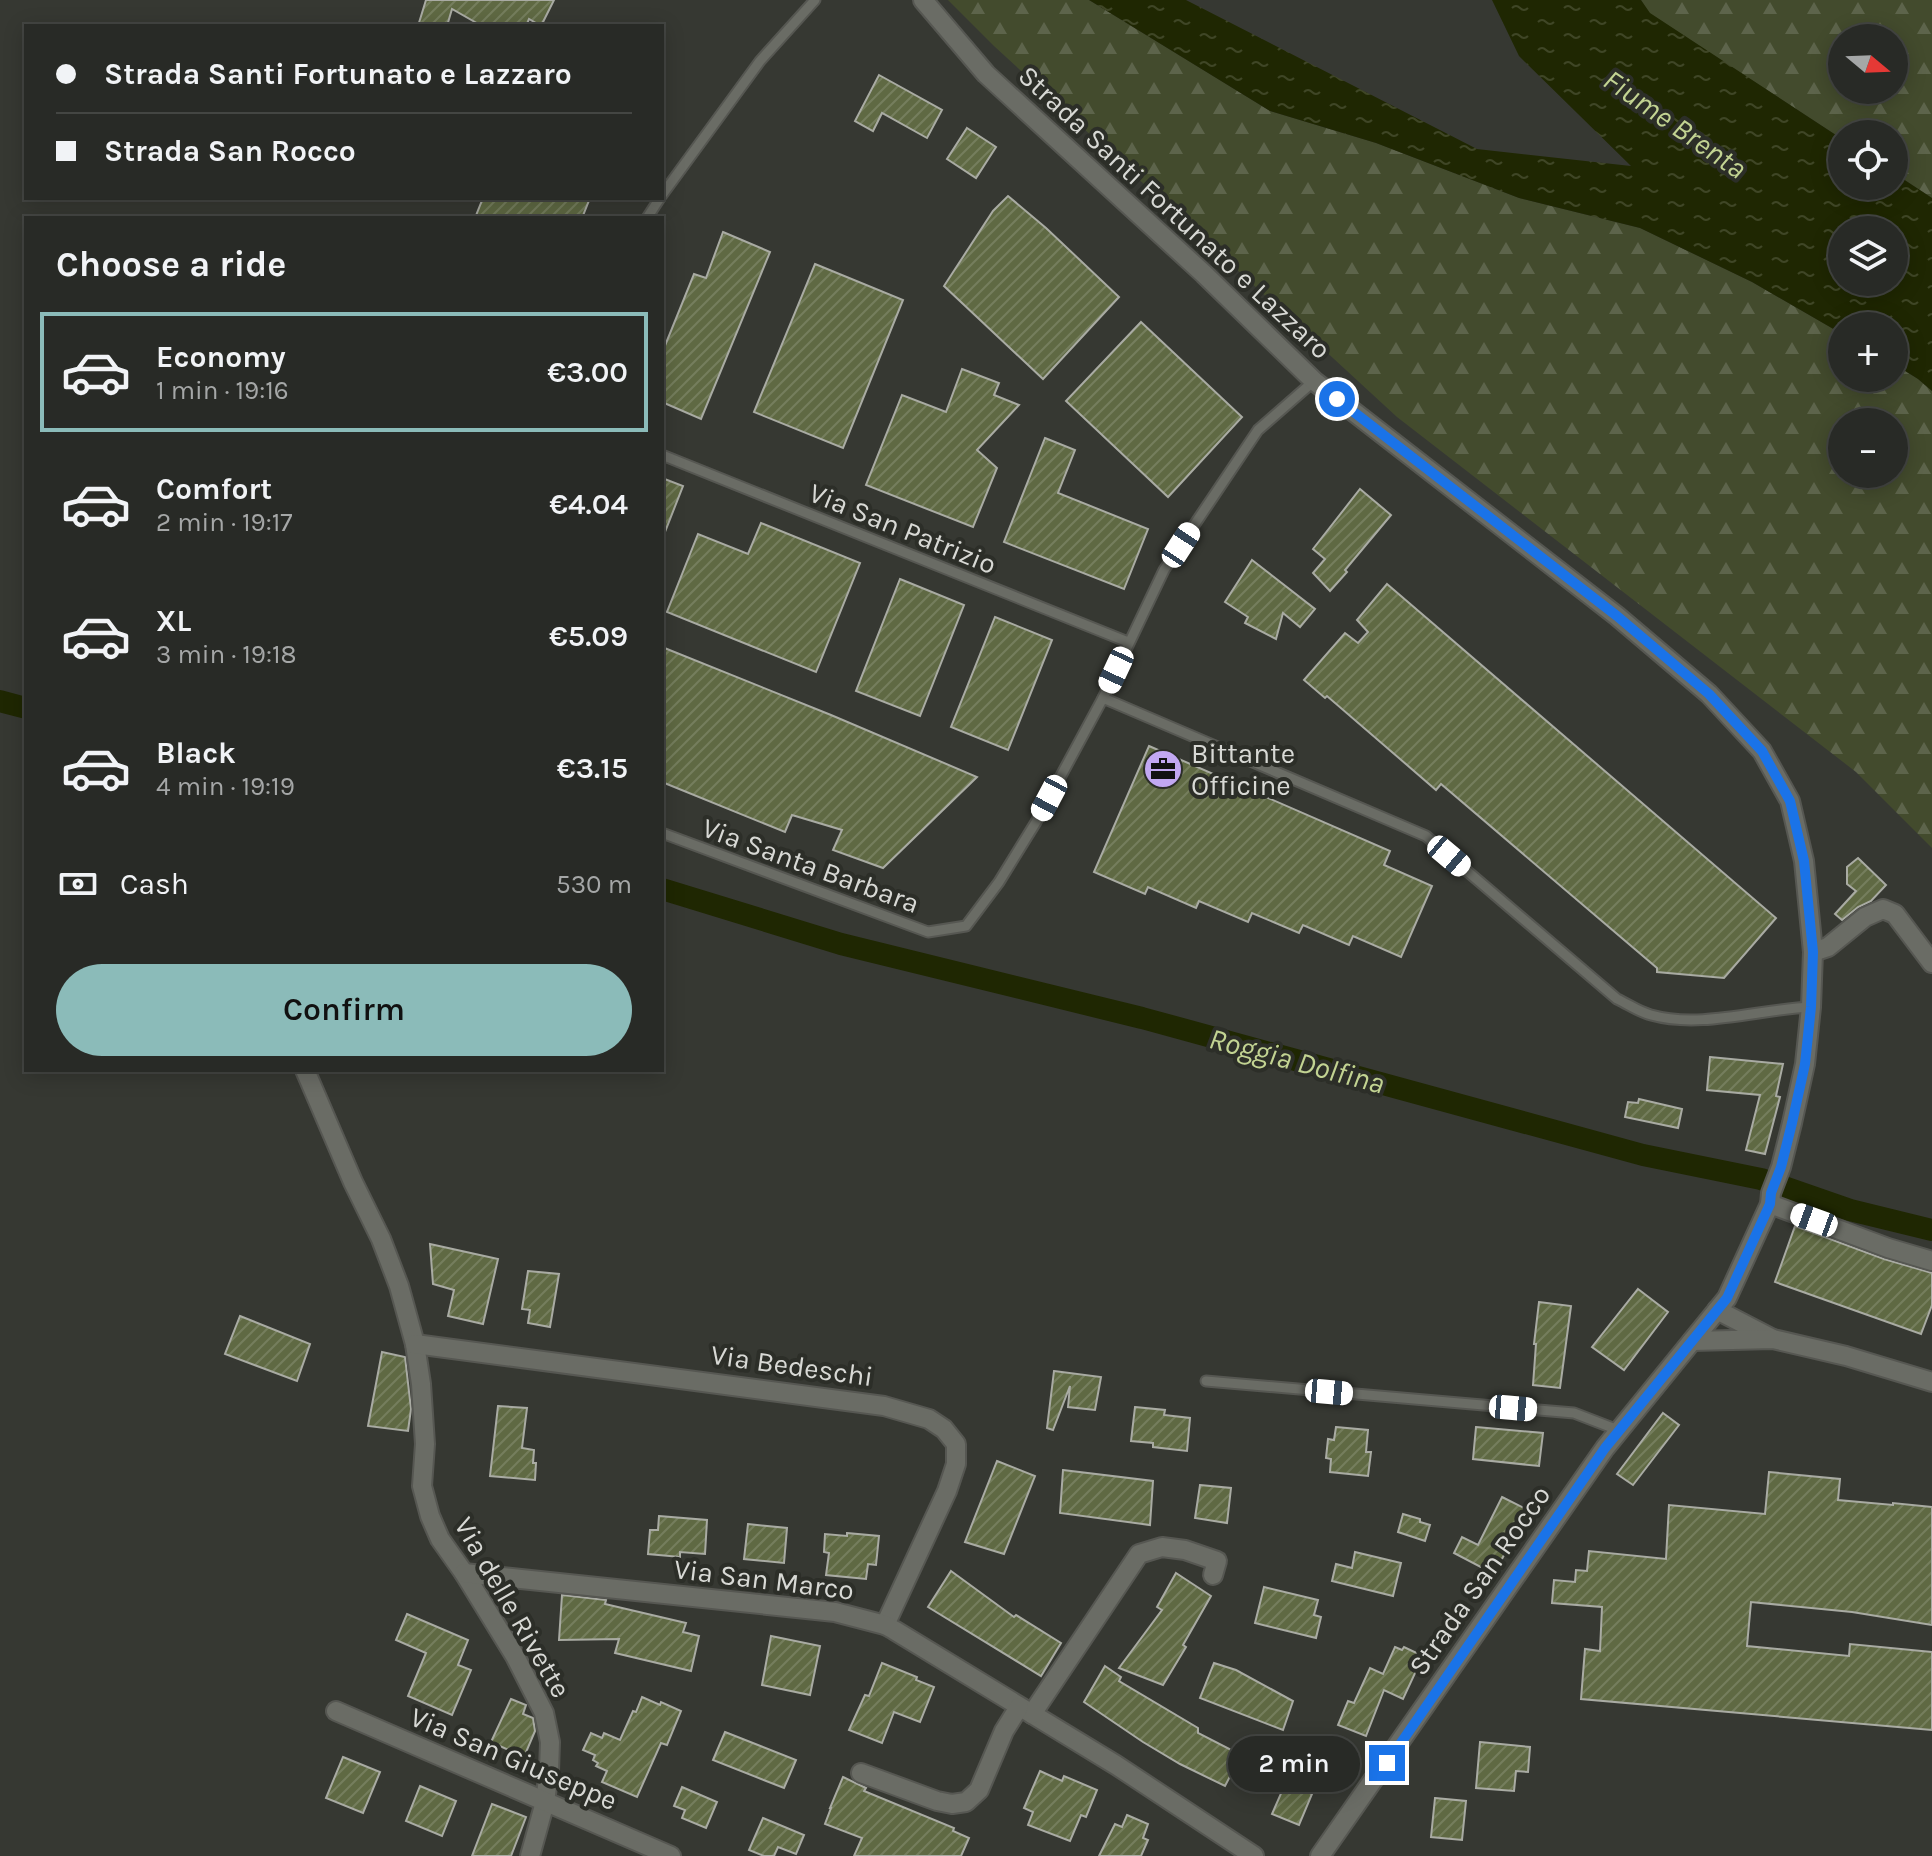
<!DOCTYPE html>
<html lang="en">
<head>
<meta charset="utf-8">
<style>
	:root { --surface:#282a26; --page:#343632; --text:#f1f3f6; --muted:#a5a7a7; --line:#444643; --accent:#8bbbb9 }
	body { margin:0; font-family:Karla,sans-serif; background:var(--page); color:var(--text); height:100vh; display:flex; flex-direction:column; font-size:30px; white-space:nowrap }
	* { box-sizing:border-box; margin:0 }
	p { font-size:26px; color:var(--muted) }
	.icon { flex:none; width:44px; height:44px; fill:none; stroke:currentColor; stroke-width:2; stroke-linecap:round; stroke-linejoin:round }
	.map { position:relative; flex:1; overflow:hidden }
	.details { position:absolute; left:24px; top:216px; width:640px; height:856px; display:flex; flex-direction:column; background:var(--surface); border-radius:0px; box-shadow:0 4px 20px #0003,0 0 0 2px var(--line) }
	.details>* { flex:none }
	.banner { position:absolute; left:24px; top:24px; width:640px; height:176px; border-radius:0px; box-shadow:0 4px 20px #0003,0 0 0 2px var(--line); display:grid; align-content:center; height:176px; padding:0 32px; background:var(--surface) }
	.needle { width:52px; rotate:109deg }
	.tools { position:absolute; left:1828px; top:24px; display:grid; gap:16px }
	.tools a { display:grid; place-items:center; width:80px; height:80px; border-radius:50%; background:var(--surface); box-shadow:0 4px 20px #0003,0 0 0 2px var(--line); font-size:40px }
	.end { position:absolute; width:36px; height:36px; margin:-18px; border:10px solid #1a73e8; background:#fff; box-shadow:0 0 0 4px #fff }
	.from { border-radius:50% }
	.bubble { position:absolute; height:56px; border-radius:28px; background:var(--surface); box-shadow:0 4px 20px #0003,0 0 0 2px var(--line); font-size:26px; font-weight:600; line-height:56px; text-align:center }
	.car { position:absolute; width:24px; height:48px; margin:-24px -12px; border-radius:10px; box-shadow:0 0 6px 2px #0007; background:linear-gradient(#fff 24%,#345 0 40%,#fff 0 76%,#345 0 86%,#fff 0) }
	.banner b { display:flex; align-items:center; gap:28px; height:76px; font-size:30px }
	.banner b+b { border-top:2px solid var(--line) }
	.banner i { width:20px; height:20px; background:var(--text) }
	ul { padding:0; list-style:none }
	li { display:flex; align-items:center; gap:24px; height:120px; margin:0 16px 12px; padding:0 16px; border:4px solid transparent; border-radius:0px }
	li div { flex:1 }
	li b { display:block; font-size:30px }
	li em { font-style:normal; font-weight:600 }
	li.selected { border-color:var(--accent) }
	li>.icon { width:72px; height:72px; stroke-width:1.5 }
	h2 { padding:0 32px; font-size:36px; line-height:96px }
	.pay { display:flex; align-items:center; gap:20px; height:88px; padding:0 32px; font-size:30px }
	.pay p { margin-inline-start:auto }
	.button { display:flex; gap:16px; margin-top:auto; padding:16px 32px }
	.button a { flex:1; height:92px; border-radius:48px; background:var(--accent); color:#111; font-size:32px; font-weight:600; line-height:92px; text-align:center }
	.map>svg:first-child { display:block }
</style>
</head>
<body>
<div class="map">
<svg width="1932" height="1856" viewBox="0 0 1932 1856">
	<defs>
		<pattern id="forest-firs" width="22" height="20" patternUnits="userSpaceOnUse" patternTransform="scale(2)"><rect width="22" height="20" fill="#434b2d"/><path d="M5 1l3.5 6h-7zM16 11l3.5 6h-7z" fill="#5d644b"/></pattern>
		<pattern id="water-ripples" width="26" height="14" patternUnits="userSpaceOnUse" patternTransform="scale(2)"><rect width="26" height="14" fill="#1f2702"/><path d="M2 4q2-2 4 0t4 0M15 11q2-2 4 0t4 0" fill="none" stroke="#3f4626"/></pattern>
		<pattern id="building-hatch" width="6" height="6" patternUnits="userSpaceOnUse" patternTransform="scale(2)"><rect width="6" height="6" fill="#5f6943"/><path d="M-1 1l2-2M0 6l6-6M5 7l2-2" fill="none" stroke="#757e5d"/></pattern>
	</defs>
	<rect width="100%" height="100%" fill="#363832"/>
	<g fill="url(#forest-firs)" fill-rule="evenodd">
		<path d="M948,0H1089L1270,111L1376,143L1519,198L1640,228L1752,282L1842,334V378H1894V364L1918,379L1932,391V848L1856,772L1397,417L994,46ZM1842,422H1894V474H1842Z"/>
		<path d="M1641,0H1932V198L1894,173V134H1842V139L1649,13ZM1842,38H1894V90H1842Z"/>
	</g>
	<path fill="url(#water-ripples)" fill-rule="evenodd" d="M1089,0H1186L1477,149L1631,166L1519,56L1492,0H1641L1650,13L1842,139V186H1894V173L1932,198V391L1918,379L1894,364V326H1842V334L1752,282L1640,228L1519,198L1376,143L1270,111ZM1842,230H1894V282H1842Z"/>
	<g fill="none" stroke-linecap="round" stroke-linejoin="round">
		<g stroke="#1f2702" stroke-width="22">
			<polyline points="0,701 26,708"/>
			<polyline points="662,889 841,944 1142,1018 1643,1155 1761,1179 1850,1210 1932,1230"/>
		</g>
	</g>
	<g fill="url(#building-hatch)" stroke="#a9aba3" stroke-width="2">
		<polygon points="426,0 554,0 541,26 529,19 526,26 482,26 452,9 447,26 418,26"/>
		<polygon points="879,75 942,110 927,138 882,113 873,131 855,121"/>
		<polygon points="967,128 996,147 976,178 947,159"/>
		<polygon points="1008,196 1046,228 1119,297 1043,379 944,286 993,211"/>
		<polygon points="483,198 590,198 582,218 475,218"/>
		<polygon points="723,232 770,252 701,419 662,402 662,353 694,274 706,278"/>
		<polygon points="815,264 903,300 843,448 754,412"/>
		<polygon points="1141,322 1242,417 1168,497 1066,401"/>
		<polygon points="962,369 999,383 994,395 1019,405 977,450 997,468 973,527 866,485 902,395 946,412"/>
		<polygon points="1045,438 1075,450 1058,493 1148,529 1124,589 1004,542"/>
		<polygon points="662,478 683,486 663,537 662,537"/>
		<polygon points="1360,489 1391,515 1345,570 1347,572 1330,591 1313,573 1325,559 1313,549"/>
		<polygon points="761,523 860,563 816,672 667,612 698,534 748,554"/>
		<polygon points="1252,560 1315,609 1300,627 1283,613 1276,639 1245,623 1248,617 1225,602"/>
		<polygon points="900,579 964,605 920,716 856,691"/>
		<polygon points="1387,584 1776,918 1724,978 1657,972 1657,968 1441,784 1436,790 1327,696 1325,698 1304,680 1345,633 1358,643 1368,632 1357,620"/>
		<polygon points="995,617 1052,640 1008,750 951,727"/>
		<polygon points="662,647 831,715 977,777 883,868 833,850 842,830 792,815 785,832 662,782"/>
		<polygon points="1149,746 1390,851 1384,865 1432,886 1401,957 1353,936 1349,945 1303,925 1299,933 1252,913 1248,922 1199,901 1196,908 1148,887 1145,894 1094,872"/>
		<polygon points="1858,858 1886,885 1871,901 1858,907 1842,920 1835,914 1856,891 1847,884 1847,867"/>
		<polygon points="1710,1057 1783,1064 1776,1096 1780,1097 1765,1154 1746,1150 1760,1095 1707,1090"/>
		<polygon points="1639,1099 1682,1109 1678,1128 1625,1117 1628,1102 1638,1103"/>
		<polygon points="1795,1226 1884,1259 1932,1273 1932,1305 1921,1334 1775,1282"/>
		<polygon points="430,1244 498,1259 483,1324 448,1316 454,1290 433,1284"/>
		<polygon points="528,1271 559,1274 550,1327 528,1323 530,1310 522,1309"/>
		<polygon points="1638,1289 1668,1312 1624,1370 1592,1347"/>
		<polygon points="1539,1302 1571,1306 1560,1388 1533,1385 1536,1344 1534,1344"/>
		<polygon points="240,1316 310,1344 297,1381 225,1354"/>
		<polygon points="382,1352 405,1357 411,1409 408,1431 368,1426"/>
		<polygon points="1054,1371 1101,1377 1095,1410 1068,1407 1070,1386 1053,1430 1047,1428"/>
		<polygon points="498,1406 527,1408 522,1448 534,1450 533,1463 536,1463 535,1480 490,1476"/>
		<polygon points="1135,1407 1165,1410 1164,1415 1190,1418 1187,1451 1153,1447 1153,1443 1131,1441"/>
		<polygon points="1663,1413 1679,1425 1633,1485 1617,1474"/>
		<polygon points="1336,1427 1368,1430 1366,1452 1371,1452 1368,1476 1330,1472 1331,1459 1326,1458 1328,1439 1334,1440"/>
		<polygon points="1476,1427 1543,1433 1539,1466 1473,1459"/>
		<polygon points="997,1461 1035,1476 1004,1554 965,1542"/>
		<polygon points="1063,1470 1153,1481 1150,1525 1060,1513"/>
		<polygon points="1769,1472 1840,1479 1838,1500 1893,1505 1893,1503 1932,1507 1932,1625 1852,1612 1751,1602 1747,1646 1849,1656 1850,1644 1932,1652 1932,1730 1581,1699 1585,1649 1600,1651 1602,1607 1552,1603 1554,1580 1575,1582 1576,1570 1587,1571 1589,1551 1666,1559 1669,1505 1765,1514"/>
		<polygon points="1200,1485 1231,1488 1227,1523 1195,1518"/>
		<polygon points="1502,1497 1528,1510 1494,1574 1454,1553 1462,1537 1478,1545"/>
		<polygon points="1403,1514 1420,1519 1420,1522 1430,1525 1425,1541 1398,1532"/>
		<polygon points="659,1516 707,1520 705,1554 680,1552 680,1557 648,1554 650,1530 658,1530"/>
		<polygon points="748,1524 787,1528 784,1563 744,1559"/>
		<polygon points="847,1533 879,1536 876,1565 868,1564 866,1579 826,1575 829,1553 824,1552 825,1534 847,1536"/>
		<polygon points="1355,1552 1401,1563 1393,1596 1332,1581 1336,1564 1352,1568"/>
		<polygon points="951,1571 1014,1617 1016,1615 1061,1643 1041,1676 928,1607"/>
		<polygon points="1176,1573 1211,1596 1183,1645 1186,1647 1163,1685 1119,1668 1162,1610 1157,1607"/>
		<polygon points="1264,1587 1318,1600 1314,1615 1321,1617 1316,1638 1255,1623"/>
		<polygon points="562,1595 606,1600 605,1604 686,1623 683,1632 699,1636 691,1671 615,1653 619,1639 559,1640"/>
		<polygon points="407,1614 468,1640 458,1665 471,1670 452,1715 408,1696 426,1653 396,1640"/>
		<polygon points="771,1636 820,1646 810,1695 762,1685"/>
		<polygon points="1395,1647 1402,1650 1404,1647 1423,1656 1403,1699 1384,1690 1366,1736 1338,1725 1348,1701 1354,1703 1370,1668 1383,1674"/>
		<polygon points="882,1663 917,1677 916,1680 934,1687 920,1722 894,1712 882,1743 849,1730 865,1695 869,1696"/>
		<polygon points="1214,1663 1236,1670 1293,1701 1283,1730 1200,1698"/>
		<polygon points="1105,1666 1121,1677 1119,1681 1198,1728 1198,1733 1241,1755 1225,1786 1180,1764 1143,1742 1084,1702"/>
		<polygon points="642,1697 660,1705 661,1702 681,1711 667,1745 661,1743 637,1797 602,1782 607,1771 596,1766 598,1763 593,1760 595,1755 583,1750 591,1733 602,1738 604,1733 620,1740 633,1711 636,1712"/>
		<polygon points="511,1699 526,1705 523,1714 533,1718 535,1731 524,1757 491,1742"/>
		<polygon points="725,1732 796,1760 784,1788 713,1760"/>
		<polygon points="1480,1742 1530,1747 1528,1772 1516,1771 1514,1791 1476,1788"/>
		<polygon points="343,1757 380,1772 363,1813 326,1798"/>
		<polygon points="1040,1771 1062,1781 1064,1776 1097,1790 1086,1817 1081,1815 1070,1841 1028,1825 1033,1812 1024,1808"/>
		<polygon points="843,1777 866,1788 864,1791 954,1828 953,1831 969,1838 961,1856 854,1856 862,1838 825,1824 831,1808 830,1808"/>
		<polygon points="1286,1782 1312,1794 1299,1825 1272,1814"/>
		<polygon points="420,1786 456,1801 442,1836 406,1821"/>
		<polygon points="682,1787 717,1802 706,1828 682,1818 685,1810 674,1806"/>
		<polygon points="1435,1798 1466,1801 1462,1840 1431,1837"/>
		<polygon points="492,1804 526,1817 511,1856 472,1856"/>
		<polygon points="1127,1815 1148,1824 1143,1838 1148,1840 1141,1856 1099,1856 1115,1824 1122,1827"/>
		<polygon points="763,1818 804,1835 796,1854 778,1847 774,1856 764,1856 749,1850"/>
	</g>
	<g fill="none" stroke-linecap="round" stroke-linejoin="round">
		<g stroke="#565752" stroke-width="13">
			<g id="lane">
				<polyline points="662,195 760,61 815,0"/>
				<polyline points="647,218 660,198"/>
				<polyline points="662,455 1128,642"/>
				<path d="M1103,698L1426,836L1617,999C1628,1004 1639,1012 1651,1015C1701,1029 1760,1009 1811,1007"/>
				<polyline points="662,833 928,932 966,926 999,882 1036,822 1103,698 1164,570 1258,430 1314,381"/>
				<polyline points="1206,1381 1574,1413 1618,1430"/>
			</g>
		</g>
		<g stroke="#565752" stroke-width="22">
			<g id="street">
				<polyline points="923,0 986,74 1204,274 1314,381 1617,616 1709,694 1762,751 1790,801 1804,861 1813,952 1811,1007 1805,1064 1792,1123 1781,1167 1771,1193 1770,1204 1727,1298 1605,1448 1320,1856"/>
				<polyline points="1813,952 1828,947 1865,917 1883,909 1895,914 1932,963"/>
				<polyline points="305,1070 353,1182 381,1239 399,1286 415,1344 421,1384 425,1444 422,1486 430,1516 440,1539 464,1573 515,1656 544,1713 550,1742 549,1771 545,1802 530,1856"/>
				<polyline points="1770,1204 1888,1248 1932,1261"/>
				<polyline points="1717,1310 1771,1338"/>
				<polyline points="1692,1341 1773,1339 1846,1356 1932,1382"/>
				<polyline points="415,1344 884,1406 929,1419 944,1429 956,1444 956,1464 947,1491 885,1625"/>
				<polyline points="464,1573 835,1612 885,1625 894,1630 1116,1765 1254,1856"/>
				<polyline points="336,1711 671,1856"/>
				<polyline points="1032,1714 1139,1554 1162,1547 1185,1550 1217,1561 1213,1575"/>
				<polyline points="861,1773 937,1801 952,1804 966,1802 979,1790 1004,1731 1019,1707"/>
			</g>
		</g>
		<use href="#lane" stroke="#6a6c65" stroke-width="9"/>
		<use href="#street" stroke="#6a6c65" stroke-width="18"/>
	</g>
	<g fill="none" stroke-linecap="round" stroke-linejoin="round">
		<polyline stroke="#1a73e8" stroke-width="10" points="1337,399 1617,616 1709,694 1762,751 1790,801 1804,861 1813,952 1811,1007 1805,1064 1792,1123 1781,1167 1771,1193 1770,1204 1727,1298 1605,1448 1387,1763"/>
	</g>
	<defs>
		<g id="office-disc" transform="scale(2)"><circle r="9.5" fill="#c2a8f2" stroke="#2c2e28"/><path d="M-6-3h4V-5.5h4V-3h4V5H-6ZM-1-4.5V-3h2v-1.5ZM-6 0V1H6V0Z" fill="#111"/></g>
	</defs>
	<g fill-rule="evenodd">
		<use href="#office-disc" x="1163" y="769"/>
	</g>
	<g text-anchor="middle" stroke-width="8" stroke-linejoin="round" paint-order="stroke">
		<g font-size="28" fill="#d8d9d5" stroke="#2c2e28">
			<text transform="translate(1175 212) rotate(43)" y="10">Strada Santi Fortunato e Lazzaro</text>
			<text transform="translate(903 528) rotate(22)" y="10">Via San Patrizio</text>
			<text transform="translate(811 865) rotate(20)" y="10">Via Santa Barbara</text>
			<text transform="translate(792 1365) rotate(8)" y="10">Via Bedeschi</text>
			<text transform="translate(764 1579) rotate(7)" y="10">Via San Marco</text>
			<text transform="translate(1479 1580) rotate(-55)" y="10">Strada San Rocco</text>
			<text transform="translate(513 1607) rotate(60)" y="10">Via delle Rivette</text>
			<text transform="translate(514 1758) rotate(23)" y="10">Via San Giuseppe</text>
		</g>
		<g font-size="28" fill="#d8d9d5" stroke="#2c2e28" text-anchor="start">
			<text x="1191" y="763">Bittante<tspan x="1191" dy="32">Officine</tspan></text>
		</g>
		<g font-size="30" font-style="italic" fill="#c2d392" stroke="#2c2e28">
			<text transform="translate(1675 124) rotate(35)" y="10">Fiume Brenta</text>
			<text transform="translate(1297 1061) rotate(15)" y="10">Roggia Dolfina</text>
		</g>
	</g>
</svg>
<div class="tools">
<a><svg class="needle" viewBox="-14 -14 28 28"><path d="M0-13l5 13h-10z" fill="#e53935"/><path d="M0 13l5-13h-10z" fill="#a5a7a7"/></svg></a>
<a><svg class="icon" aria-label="locate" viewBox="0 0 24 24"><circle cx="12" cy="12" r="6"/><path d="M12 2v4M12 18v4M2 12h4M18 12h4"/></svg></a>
<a><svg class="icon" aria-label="layers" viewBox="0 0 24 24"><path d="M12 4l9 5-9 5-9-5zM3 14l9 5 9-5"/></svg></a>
<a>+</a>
<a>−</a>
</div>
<i class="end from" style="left:1337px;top:399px"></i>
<i class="end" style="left:1387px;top:1763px"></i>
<div class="bubble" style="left:1228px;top:1736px;width:132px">2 min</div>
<i class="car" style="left:1181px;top:545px;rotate:33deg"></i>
<i class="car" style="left:1116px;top:670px;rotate:205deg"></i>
<i class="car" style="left:1049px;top:798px;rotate:208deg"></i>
<i class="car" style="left:1449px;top:856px;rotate:130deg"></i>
<i class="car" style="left:1814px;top:1220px;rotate:290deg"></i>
<i class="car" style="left:1329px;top:1392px;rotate:95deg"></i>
<i class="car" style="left:1513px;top:1408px;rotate:95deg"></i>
<div class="banner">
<b><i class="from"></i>Strada Santi Fortunato e Lazzaro</b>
<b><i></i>Strada San Rocco</b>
</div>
<section class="details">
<h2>Choose a ride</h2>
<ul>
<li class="selected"><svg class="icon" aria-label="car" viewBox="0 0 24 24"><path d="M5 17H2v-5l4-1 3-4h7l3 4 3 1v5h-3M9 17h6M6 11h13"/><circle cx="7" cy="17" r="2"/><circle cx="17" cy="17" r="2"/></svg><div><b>Economy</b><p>1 min · 19:16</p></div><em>€3.00</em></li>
<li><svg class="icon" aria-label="car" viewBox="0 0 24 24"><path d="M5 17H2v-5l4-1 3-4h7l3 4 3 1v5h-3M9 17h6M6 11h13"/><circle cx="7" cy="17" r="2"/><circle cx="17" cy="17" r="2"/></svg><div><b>Comfort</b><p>2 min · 19:17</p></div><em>€4.04</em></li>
<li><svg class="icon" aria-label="car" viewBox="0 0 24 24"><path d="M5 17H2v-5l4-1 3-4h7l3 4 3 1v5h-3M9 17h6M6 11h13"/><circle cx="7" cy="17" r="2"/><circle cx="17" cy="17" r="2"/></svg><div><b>XL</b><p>3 min · 19:18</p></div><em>€5.09</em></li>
<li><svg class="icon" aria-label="car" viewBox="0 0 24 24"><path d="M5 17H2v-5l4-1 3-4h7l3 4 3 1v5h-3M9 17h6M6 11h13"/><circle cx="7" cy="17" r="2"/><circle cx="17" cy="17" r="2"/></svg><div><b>Black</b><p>4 min · 19:19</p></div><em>€3.15</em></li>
</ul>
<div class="pay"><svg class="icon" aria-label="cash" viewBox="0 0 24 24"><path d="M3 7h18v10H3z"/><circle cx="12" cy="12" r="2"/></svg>Cash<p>530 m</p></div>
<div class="button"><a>Confirm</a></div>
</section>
</div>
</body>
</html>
